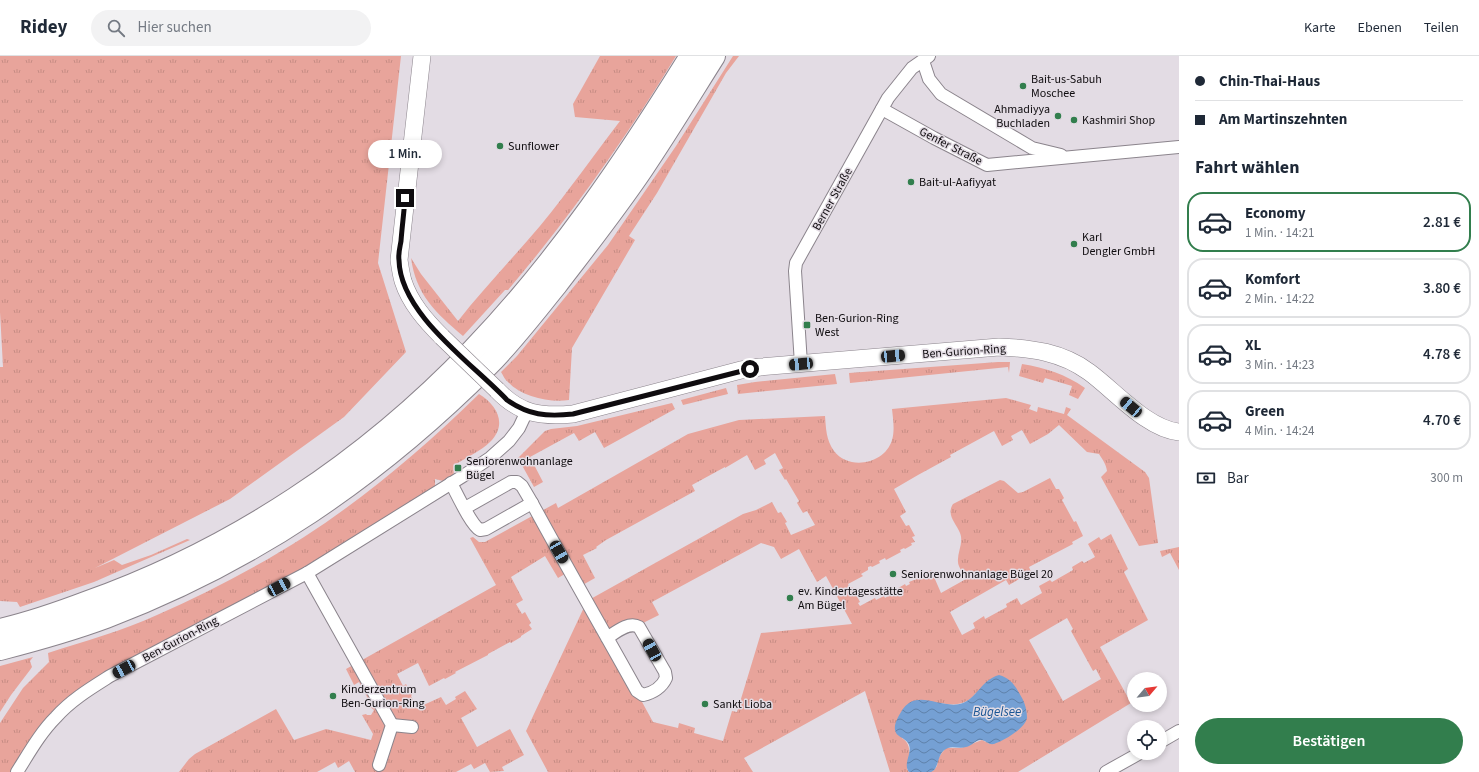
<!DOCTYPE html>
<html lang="de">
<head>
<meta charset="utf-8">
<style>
	:root { --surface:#fff; --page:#f2f2f3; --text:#1f2937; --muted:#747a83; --line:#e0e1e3; --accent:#327e4d }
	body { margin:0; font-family:"Source Sans 3",sans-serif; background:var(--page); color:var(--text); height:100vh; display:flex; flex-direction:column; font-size:15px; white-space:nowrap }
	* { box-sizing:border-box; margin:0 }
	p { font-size:13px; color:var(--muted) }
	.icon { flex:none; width:22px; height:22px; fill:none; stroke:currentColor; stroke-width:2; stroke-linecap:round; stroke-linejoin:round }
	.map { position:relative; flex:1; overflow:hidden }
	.drawer { display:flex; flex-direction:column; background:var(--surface); width:300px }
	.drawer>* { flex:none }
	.guide { display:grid; align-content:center; height:88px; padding:0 16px; background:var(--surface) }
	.needle { width:26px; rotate:61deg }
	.controls { position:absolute; left:1127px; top:616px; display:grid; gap:8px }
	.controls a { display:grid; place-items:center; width:40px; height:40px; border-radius:50%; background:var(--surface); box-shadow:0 2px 6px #0003; font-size:20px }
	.end { position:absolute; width:18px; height:18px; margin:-9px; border:5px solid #0f0c0f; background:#fff; box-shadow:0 0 0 2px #fff }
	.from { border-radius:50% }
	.bubble { position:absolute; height:28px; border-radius:14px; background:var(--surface); box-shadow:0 2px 6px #0003; font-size:13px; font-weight:600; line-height:28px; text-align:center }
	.car { position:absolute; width:12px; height:24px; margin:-12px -6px; border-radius:5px; box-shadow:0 0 3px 1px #0007; background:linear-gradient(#222 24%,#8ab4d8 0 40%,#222 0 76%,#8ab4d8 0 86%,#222 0) }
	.guide b { display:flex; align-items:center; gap:14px; height:38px; font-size:15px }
	.guide b+b { border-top:1px solid var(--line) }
	.guide i { width:10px; height:10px; background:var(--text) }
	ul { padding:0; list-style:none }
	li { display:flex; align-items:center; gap:12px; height:60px; margin:0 8px 6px; padding:0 8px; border:2px solid var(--line); border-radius:16px }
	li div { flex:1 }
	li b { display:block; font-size:15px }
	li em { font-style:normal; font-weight:600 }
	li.on { border-color:var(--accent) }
	li>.icon { width:36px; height:36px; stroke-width:1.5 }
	h2 { padding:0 16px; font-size:18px; line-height:48px }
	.pay { display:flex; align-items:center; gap:10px; height:44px; padding:0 16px; font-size:15px }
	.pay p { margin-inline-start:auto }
	.cta { display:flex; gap:8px; margin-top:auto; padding:8px 16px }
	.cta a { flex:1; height:46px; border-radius:24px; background:var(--accent); color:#fff; font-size:16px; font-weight:600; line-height:46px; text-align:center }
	header { display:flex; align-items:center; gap:24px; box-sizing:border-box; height:56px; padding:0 20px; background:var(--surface); border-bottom:1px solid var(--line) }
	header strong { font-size:19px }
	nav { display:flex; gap:22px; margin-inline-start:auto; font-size:14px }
	.search { width:280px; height:36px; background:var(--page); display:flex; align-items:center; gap:10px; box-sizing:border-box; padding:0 14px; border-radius:22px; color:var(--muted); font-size:15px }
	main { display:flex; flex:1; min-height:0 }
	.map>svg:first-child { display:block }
</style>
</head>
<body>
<header>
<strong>Ridey</strong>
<div class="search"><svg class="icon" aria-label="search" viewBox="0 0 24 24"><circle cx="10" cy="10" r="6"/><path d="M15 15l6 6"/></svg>Hier suchen</div>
<nav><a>Karte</a><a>Ebenen</a><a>Teilen</a></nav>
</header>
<main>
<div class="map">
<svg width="1179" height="716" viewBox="0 0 1179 716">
	<defs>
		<pattern id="grass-tufts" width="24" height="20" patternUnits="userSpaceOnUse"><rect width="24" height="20" fill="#e8a49b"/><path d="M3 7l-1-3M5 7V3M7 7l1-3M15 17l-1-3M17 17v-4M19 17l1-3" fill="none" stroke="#c68c84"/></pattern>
		<pattern id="water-waves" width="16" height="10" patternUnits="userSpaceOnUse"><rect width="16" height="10" fill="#75a0d4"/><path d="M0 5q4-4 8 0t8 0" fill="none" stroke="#5e81aa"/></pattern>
	</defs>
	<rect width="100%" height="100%" fill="#e3dce4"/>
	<g fill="url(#grass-tufts)" fill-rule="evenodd">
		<polygon points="0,0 401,0 378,207 406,296 344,361 230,443 95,512 114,504 122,509 151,499 187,483 190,484 94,526 20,551 17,546 0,545 0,311 3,311 0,256"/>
		<path d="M600,0H676C626,82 570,161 508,234H505L463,280C436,257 416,239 411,202L421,218L458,265C484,232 513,202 540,170C568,136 593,100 620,65L575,61L573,48Z"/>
		<path d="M733,0H739L726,17L657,137L629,180L635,184L572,292L569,344C550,347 522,341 508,326C505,324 503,319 501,316L517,300L608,189L676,90Z"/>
		<polygon points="998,306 1010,306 1009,317 1008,311 850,327 849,317"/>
		<path d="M1022,308C1046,312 1065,318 1085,332L1078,343L1069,339L1072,330L1045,322L1043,327L1019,320Z"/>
		<polygon points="835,318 837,328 738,338 737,329 755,326"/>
		<polygon points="726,332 728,338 683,349 681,344"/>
		<path d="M479,338C497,349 508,368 490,386C481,395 467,401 456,408L451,427L435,423V437L79,640L17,716H0V667L23,632L49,606L48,597C85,585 122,575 157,559C207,537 257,511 304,481C366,441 426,390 479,338Z"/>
		<path d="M1006,342L1031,349L1029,353L1037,356L1038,351L1064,358L1066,351L1071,353L1067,359L1145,416L1149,422L1158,487L1139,490L1101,421L1107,415C1106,408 1103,404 1099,398L1087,396L1059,369L1048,378L1030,388L1022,374L1011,380L1013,384L1002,390L994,375L950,399L951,401L918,419L894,433L906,456L900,460L906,470L909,469L915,480L912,481L915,486L911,487L912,489L905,493L904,492L900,494L901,496L886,504L885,502L879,505L880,507L872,511L871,510L868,511V514L861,518L863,520L848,528L850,532L852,531L860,546L858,547L860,550L875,542L876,544L884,540L885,542L888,540L887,539L905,528L906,530L910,528L909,526L924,520L923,519L931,514L941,537L966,523C964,518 958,511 958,506C957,496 964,487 960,477C956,467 946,459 953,448L1000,424L1004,425L1018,437L1023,436L1050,422L1056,433H1059L1064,442L1062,444L1074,466L1076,465L1083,480L1072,486L1073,488L1029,511L1031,516L1009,529L1006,524L950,556L962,579L975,572L973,567L984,560L985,563L1007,551L1006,548L1017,542L1021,549L1042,537L1039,530L1050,524L1052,526L1073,514L1072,511L1082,505L1084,507L1095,501L1088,488L1099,481L1101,484L1111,478L1128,513L1124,516L1148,564L1100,591L1131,647L1018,716H930L934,714L937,710L938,703L941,698L946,692H961L982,684L990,688L976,637C967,649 954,650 940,647L902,682C913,689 909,702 907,713L909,716H890L865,635L744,702L753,716H548L526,675L587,545L743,458L756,454L772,446L778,457L781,456L787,466L785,467L791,479L815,469L807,455L803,457L797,447L799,445L786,423L785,424L779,414L783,412L775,397L764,404L766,408L755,414L747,399L725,412V411L692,429L695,435L606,484L596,491L597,492L583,499L595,522L579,531L570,515L558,522L545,500L511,521L523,544L516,548L522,558L525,556L531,567L529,569L532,573L521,580V581L511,587L510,586L488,598V599L455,616L456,617L445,623L444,622L429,630L418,607L397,618L403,630L406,628L412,639L411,640L417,652L441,641L446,649L456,643L455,641L465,635L477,653L461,662L477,691L510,673L524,699L502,711L504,715L490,716L485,707L474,713L471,708L456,716H355L349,705L338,712L335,706L317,716H179L189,703L195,698L276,653L294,684L326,673L371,684L373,678L362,659L366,658L367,659H371L374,654L370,651L372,650L359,626L354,629L346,613L496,529L470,482L473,481L479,486H485L556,447L558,452L688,378L739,364L825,360C826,372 826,384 834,395C849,415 885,408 892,384C895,374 893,363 892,353ZM761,487L774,491L781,503L799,493L817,526L826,520L852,568L761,577L737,656L732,655L723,685L694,677L695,672L679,667L678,672L653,666L607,582L639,571L645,566L659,559L652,546ZM1067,562L1073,573L1071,575L1093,615L1096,613L1101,623L1063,645L1029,584Z"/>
		<polygon points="672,347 675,353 604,392 595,376 579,385 574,377 530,401 543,426 534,431 518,402 545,375 551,373 577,370"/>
		<polygon points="1179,491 1179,514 1170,497 1162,501 1160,495"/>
		<polygon points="33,601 30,605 32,611 30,614 11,639 0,656 0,610"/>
	</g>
	<path fill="url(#water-waves)" d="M999,619C1011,622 1016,631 1022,642C1025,647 1027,655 1027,662C1025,673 1003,685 994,688C988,689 987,685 982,684C976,683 972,690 966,691C960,693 953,690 948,692C936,696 940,713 931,716C924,716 915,716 909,716C902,707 914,696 908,687C904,681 896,681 895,674C894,668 898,661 901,656C916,630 942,655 963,647C978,641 981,624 999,619Z"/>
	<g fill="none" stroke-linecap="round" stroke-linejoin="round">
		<g stroke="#8b848c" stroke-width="14">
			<g id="street">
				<polyline points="923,5 929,23 941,38 1032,92 1061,99"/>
				<polyline points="882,53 934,82 987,109 1179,91"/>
				<polyline points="801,308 795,215 796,207 888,42 912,12 929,0"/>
				<path d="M451,427C457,438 471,469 480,474L486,473L532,447L522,430L517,426H511L465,452"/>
				<path d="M532,447C566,510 602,572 637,635L643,639C653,637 662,631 666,622L665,616L639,571C629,565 616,576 607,582"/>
				<polyline points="307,517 392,669 379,709"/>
				<polyline points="392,669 412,671"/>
				<polyline points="1160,686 1179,675"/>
				<path d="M17,716C29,697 40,677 56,661C71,644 91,632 110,620L307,517L463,420L490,402L509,385L519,372L527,355"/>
				<polyline points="1106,716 1140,697"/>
			</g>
		</g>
		<g stroke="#8b848c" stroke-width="18">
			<g id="secondary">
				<path d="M422,0L399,204C400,211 401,218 403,225C410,247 426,265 442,281"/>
				<path d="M497,334C520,358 540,361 573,358L741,314L760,311L999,291C1031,292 1062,296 1089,316C1114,334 1147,373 1179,376"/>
			</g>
		</g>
		<g stroke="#8b848c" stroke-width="24">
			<g id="highway">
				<path d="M0,574C30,567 59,557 88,546C234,494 366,406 473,294C558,206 627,103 691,0"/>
				<path d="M0,593C35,584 71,574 106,561C253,505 376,421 488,309C512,285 534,256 556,229C585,191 615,153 642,113C667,76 690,38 714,0"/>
			</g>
		</g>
		<use href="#street" stroke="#fff" stroke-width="12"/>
		<use href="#secondary" stroke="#fff" stroke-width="17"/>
		<use href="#highway" stroke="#fff" stroke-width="22"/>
		<g stroke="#8b848c" stroke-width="18" stroke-linecap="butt">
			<polyline id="secondary-bridge" points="442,281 497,334"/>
		</g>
		<use href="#secondary-bridge" stroke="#fff" stroke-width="17"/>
	</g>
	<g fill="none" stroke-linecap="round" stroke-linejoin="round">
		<path stroke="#0f0c0f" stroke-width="5" d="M405,142C404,157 402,171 401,185C400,191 398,198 399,204C400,258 472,307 507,344C529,359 546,361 573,358L750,313"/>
	</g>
	<g fill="#327e4d" stroke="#e3dce4" stroke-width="1.5">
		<circle cx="1023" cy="30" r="4"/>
		<circle cx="1058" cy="60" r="4"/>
		<circle cx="1074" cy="64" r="4"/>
		<circle cx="500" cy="90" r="4"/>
		<circle cx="911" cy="126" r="4"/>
		<circle cx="1074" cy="188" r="4"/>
		<rect x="803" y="265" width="8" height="8" rx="2"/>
		<rect x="454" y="408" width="8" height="8" rx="2"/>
		<circle cx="893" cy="518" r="4"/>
		<circle cx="790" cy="542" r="4"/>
		<circle cx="333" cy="640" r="4"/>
		<circle cx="705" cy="648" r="4"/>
	</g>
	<g text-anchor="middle" stroke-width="3" stroke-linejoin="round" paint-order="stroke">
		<g font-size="12" fill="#0f0c0f" stroke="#e3dce4" text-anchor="start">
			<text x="1031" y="27">Bait-us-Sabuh<tspan x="1031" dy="14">Moschee</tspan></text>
			<text x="1050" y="57" text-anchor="end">Ahmadiyya<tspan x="1050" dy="14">Buchladen</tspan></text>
			<text x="1082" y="68">Kashmiri Shop</text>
			<text x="508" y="94">Sunflower</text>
			<text x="919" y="130">Bait-ul-Aafiyyat</text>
			<text x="1082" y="185">Karl<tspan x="1082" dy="14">Dengler GmbH</tspan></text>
			<text x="815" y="266">Ben-Gurion-Ring<tspan x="815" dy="14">West</tspan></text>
			<text x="466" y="409">Seniorenwohnanlage<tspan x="466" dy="14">Bügel</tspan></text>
			<text x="901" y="522">Seniorenwohnanlage Bügel 20</text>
			<text x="798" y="539">ev. Kindertagesstätte<tspan x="798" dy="14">Am Bügel</tspan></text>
			<text x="341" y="637">Kinderzentrum<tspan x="341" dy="14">Ben-Gurion-Ring</tspan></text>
			<text x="713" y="652">Sankt Lioba</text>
		</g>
		<g font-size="12" fill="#0f0c0f" stroke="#e3dce4">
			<text transform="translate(951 90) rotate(27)" y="4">Genfer Straße</text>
			<text transform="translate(832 143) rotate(-61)" y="4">Berner Straße</text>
			<text transform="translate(964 295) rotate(-4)" y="4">Ben-Gurion-Ring</text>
			<text transform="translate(180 583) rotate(-28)" y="4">Ben-Gurion-Ring</text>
		</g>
		<g font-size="13" font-style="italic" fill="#185494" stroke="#e3dce4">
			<text x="997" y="660">Bügelsee</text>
		</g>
	</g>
</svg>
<div class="controls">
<a><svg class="needle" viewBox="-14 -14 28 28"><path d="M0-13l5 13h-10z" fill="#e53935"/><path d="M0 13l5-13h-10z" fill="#747a83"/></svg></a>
<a><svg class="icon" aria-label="locate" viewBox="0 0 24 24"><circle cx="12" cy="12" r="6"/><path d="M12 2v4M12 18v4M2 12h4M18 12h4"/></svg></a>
</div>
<i class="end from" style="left:750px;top:313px"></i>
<i class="end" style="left:405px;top:142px"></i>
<div class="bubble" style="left:368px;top:84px;width:74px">1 Min.</div>
<i class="car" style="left:893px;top:300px;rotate:85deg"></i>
<i class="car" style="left:801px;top:308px;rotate:265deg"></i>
<i class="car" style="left:1131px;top:351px;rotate:310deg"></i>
<i class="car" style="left:559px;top:496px;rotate:150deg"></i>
<i class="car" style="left:279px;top:531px;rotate:62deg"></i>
<i class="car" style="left:652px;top:594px;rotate:331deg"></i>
<i class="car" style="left:124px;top:613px;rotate:242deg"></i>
</div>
<section class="drawer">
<div class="guide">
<b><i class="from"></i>Chin-Thai-Haus</b>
<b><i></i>Am Martinszehnten</b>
</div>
<h2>Fahrt wählen</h2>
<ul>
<li class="on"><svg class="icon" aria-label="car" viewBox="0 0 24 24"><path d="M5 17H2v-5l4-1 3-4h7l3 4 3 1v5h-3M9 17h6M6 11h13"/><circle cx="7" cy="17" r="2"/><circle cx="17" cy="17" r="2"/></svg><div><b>Economy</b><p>1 Min. · 14:21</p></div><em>2.81 €</em></li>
<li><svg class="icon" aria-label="car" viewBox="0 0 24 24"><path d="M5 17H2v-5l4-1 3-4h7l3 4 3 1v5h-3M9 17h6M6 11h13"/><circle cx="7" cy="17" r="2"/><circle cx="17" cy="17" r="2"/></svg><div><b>Komfort</b><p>2 Min. · 14:22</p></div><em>3.80 €</em></li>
<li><svg class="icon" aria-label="car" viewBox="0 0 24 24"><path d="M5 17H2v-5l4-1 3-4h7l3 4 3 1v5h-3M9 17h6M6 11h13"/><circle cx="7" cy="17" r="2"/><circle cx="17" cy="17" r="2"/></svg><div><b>XL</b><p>3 Min. · 14:23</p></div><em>4.78 €</em></li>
<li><svg class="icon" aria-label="car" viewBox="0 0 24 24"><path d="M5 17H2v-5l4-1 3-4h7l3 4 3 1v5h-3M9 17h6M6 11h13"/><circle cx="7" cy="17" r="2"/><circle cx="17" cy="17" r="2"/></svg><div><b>Green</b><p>4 Min. · 14:24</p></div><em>4.70 €</em></li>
</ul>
<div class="pay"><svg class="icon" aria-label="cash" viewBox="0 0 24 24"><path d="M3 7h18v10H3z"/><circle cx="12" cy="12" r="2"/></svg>Bar<p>300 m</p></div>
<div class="cta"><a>Bestätigen</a></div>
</section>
</main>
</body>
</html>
